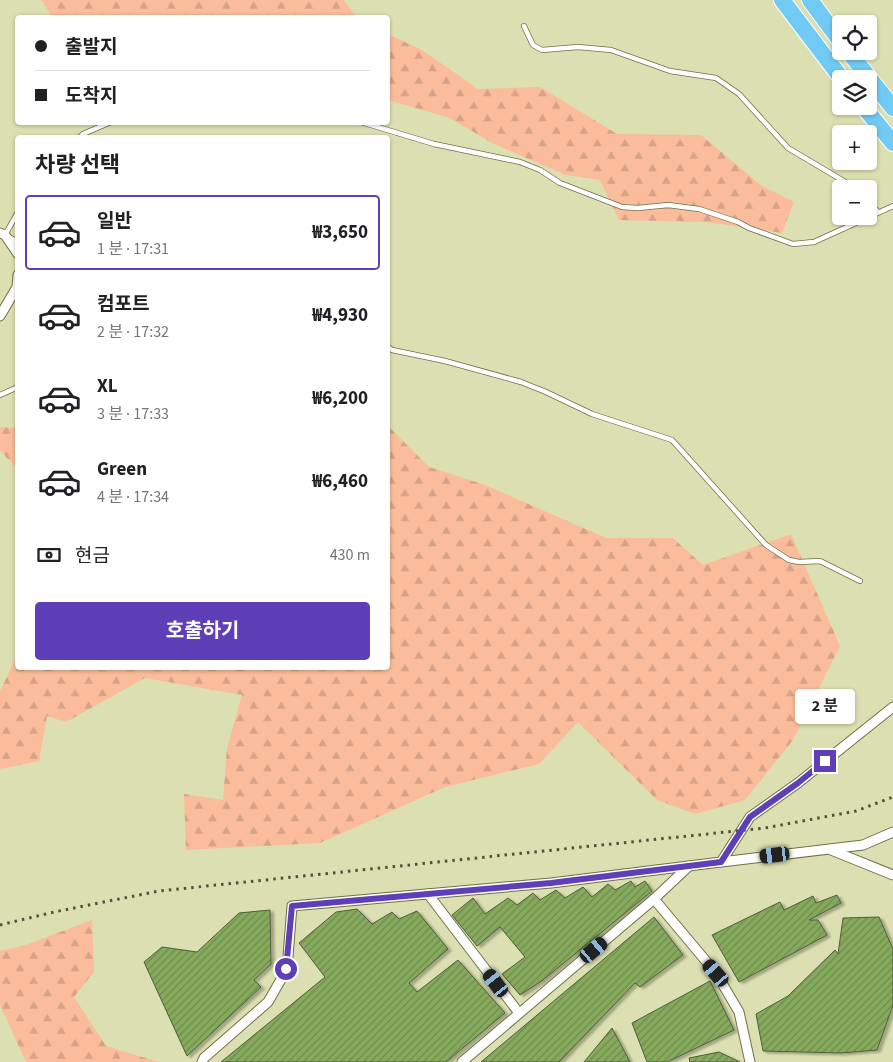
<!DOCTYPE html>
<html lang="ko">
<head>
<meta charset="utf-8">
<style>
	:root { --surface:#fff; --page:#f6f6f6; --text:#202124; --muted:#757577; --line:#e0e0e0; --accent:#5e3fb7 }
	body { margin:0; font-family:"Source Sans 3","Noto Sans KR",sans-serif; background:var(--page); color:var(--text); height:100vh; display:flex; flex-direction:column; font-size:19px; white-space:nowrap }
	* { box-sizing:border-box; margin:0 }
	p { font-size:16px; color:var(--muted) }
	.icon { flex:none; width:28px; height:28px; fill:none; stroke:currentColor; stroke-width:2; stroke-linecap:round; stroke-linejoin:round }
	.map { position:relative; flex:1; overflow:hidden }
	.drawer { position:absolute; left:15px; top:135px; width:375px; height:535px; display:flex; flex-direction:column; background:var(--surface); border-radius:5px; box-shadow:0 1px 4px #0004 }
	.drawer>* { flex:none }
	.banner { position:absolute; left:15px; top:15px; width:375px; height:110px; border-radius:5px; box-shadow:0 1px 4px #0004; display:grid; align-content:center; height:110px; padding:0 20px; background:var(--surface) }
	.tools { position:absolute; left:832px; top:15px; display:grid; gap:10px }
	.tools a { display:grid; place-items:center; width:45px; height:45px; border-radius:5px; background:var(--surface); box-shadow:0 1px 4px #0004; font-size:25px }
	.end { position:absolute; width:22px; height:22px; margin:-11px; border:6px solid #5e3fb7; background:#fff; box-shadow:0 0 0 2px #fff }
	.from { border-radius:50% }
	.bubble { position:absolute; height:35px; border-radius:5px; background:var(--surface); box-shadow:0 1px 4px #0004; font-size:16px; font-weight:700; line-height:35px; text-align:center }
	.car { position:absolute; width:15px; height:30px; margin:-15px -8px; border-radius:6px; box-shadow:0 0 4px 1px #0007; background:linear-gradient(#222 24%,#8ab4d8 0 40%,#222 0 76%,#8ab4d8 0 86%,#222 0) }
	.banner b { display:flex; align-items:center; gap:18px; height:48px; font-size:19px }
	.banner b+b { border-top:1px solid var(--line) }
	.banner i { width:12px; height:12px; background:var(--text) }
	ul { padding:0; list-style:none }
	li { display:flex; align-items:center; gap:15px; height:75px; margin:0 10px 8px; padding:0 10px; border:2px solid transparent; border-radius:5px }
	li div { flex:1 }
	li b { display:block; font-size:19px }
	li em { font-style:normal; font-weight:700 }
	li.selected { border-color:var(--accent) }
	li>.icon { width:45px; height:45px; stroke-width:1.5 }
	h2 { padding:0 20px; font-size:22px; line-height:60px }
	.pay { display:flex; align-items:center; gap:12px; height:55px; padding:0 20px; font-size:19px }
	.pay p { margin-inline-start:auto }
	.button { display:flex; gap:10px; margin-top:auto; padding:10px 20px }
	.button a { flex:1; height:58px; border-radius:5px; background:var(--accent); color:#fff; font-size:20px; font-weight:700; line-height:58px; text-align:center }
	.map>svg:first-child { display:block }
</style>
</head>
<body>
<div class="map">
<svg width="893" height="1062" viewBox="0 0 893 1062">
	<defs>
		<pattern id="forest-firs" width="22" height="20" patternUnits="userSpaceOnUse" patternTransform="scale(1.25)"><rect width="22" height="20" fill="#fabc9a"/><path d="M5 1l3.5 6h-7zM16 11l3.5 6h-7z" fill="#d7a285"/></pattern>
		<pattern id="building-hatch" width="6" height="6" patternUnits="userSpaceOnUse" patternTransform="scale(1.25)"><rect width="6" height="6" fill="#85aa5c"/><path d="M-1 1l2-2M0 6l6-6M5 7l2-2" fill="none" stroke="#6e8b4c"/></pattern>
		<filter id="shadow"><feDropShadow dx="3.5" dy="2" stdDeviation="1" flood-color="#0004"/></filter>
	</defs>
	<rect width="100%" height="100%" fill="#dcdfb1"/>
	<g fill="url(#forest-firs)">
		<polygon points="40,0 344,0 356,17 52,17 43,2"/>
		<polygon points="388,34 422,50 478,89 540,87 617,134 701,135 762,186 794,202 782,233 707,222 619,220 600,180 566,175 492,143 450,118 388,100"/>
		<polygon points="388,426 429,467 485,485 606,538 673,538 703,565 791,534 840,646 793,740 745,800 695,814 657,800 578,722 539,764 445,787 320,843 186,850 184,794 223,800 227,748 242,695 145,678 66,722 47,716 39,761 0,769 0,691 17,656 18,668 388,668"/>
		<polygon points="0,427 17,428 17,469 0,450"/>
		<polygon points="92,920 94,972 74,997 106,1046 158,1062 26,1062 0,1005 0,951 23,946"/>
	</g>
	<g fill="url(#building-hatch)" stroke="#4d5f3b" filter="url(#shadow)">
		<polygon points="631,881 635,887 645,881 652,891 543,980 520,995 502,974 525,957 500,927 477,946 452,915 473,898 485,914 508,898 517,905 533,893 540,900 556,890 565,898 583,887 592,897 608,884 615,890"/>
		<polygon points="837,895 841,903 809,920 818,920 827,935 739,982 712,935 780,902 784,910 813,896 816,903"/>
		<polygon points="357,909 372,924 392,912 399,919 417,911 448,949 409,983 417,992 458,960 505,1013 446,1062 221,1062 325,977 299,943 336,912"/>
		<polygon points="270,910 271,964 254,980 261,987 187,1056 144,962 162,947 197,952 239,913"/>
		<polygon points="654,917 683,955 640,987 635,983 559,1062 481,1062"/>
		<polygon points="879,917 893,949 893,1005 877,1050 841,1053 763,1051 756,1014 788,996 835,950 838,954 843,918"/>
		<polygon points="710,981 734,1030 667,1062 647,1062 632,1023"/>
		<polygon points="612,1028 630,1062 584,1062"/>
		<polygon points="719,1052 740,1062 690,1062 689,1058"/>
	</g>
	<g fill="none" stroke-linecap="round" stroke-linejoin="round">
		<g stroke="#6f7147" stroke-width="6">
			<g id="lane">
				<polyline points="524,26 533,45 542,50 578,47 611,50 670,71 716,78 739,94 788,148 857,189"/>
				<polyline points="361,122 434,144 520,162 540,170 560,183 622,207 638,208 668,205 699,209 738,222 749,228 793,244 814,242 893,206"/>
				<polyline points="79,138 83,134 111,122"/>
				<polyline points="869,202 878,212"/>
				<polyline points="18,212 5,235 18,242"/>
				<polyline points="388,347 392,350 445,361 521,382 546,392 592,414 672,440 766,545 789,560 799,562 820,561 860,581"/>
				<polyline points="0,395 18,387"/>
			</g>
		</g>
		<g stroke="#6f7147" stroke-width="11">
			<g id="street">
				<polyline points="0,233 5,235 18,254"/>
				<polyline points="0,316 17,287 18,275"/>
				<polyline points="831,850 893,875"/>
				<polyline points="721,862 863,845 893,832"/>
				<polyline points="428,894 519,1013"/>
				<polyline points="654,899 689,866"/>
				<polyline points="202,1062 204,1058 268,1002 287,969 292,906 551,883 721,862 750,817 798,783 893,707"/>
				<polyline points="462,1062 654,899 716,973 739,1012 750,1062"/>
			</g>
		</g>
		<g stroke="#fff" stroke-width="18">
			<g id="highway">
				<polyline points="782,0 842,79"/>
				<polyline points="810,0 841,42"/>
				<polyline points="848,51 893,108"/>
				<polyline points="863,106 893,143"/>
			</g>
		</g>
		<use href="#lane" stroke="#fff" stroke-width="4.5"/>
		<use href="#street" stroke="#fff" stroke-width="9"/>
		<use href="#highway" stroke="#70caf4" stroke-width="16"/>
		<polyline stroke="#51523c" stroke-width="3" stroke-dasharray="2.5 5" stroke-linecap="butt" points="0,925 54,912 159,891 765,828 856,811 893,797"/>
	</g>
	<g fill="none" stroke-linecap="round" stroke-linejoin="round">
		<polyline stroke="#5e3fb7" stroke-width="6" points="286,969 292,906 551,883 721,862 750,817 798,783 825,761"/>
	</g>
</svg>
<div class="tools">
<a><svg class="icon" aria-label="locate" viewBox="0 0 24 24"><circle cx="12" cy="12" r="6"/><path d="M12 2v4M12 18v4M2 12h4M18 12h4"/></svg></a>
<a><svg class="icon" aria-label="layers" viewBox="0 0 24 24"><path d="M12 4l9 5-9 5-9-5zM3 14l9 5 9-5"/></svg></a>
<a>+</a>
<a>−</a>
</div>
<i class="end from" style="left:286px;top:969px"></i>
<i class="end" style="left:825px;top:761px"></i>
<div class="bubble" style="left:795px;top:689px;width:60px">2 분</div>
<i class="car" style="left:775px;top:855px;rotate:263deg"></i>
<i class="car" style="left:594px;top:950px;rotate:50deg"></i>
<i class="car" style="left:716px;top:973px;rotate:319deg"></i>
<i class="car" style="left:496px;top:983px;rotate:323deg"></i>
<div class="banner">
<b><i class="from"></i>출발지</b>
<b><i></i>도착지</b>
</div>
<section class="drawer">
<h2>차량 선택</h2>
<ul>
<li class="selected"><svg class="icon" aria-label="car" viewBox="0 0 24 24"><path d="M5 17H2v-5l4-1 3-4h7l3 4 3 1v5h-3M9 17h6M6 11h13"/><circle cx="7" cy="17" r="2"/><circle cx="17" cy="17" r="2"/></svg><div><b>일반</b><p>1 분 · 17:31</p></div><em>₩3,650</em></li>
<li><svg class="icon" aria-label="car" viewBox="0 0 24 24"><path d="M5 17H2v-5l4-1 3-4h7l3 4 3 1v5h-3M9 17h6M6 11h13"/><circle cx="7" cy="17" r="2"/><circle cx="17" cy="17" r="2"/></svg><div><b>컴포트</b><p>2 분 · 17:32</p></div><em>₩4,930</em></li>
<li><svg class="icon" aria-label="car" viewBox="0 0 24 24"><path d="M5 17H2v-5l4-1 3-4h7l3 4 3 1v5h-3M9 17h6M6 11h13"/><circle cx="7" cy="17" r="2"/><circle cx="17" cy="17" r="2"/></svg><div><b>XL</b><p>3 분 · 17:33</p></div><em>₩6,200</em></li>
<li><svg class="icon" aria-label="car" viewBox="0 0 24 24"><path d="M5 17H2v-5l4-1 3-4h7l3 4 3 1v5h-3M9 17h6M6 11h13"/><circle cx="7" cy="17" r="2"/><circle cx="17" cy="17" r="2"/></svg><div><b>Green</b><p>4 분 · 17:34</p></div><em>₩6,460</em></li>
</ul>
<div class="pay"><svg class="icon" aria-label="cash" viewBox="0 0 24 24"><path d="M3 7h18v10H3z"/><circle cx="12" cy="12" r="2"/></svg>현금<p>430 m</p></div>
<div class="button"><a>호출하기</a></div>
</section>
</div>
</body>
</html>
